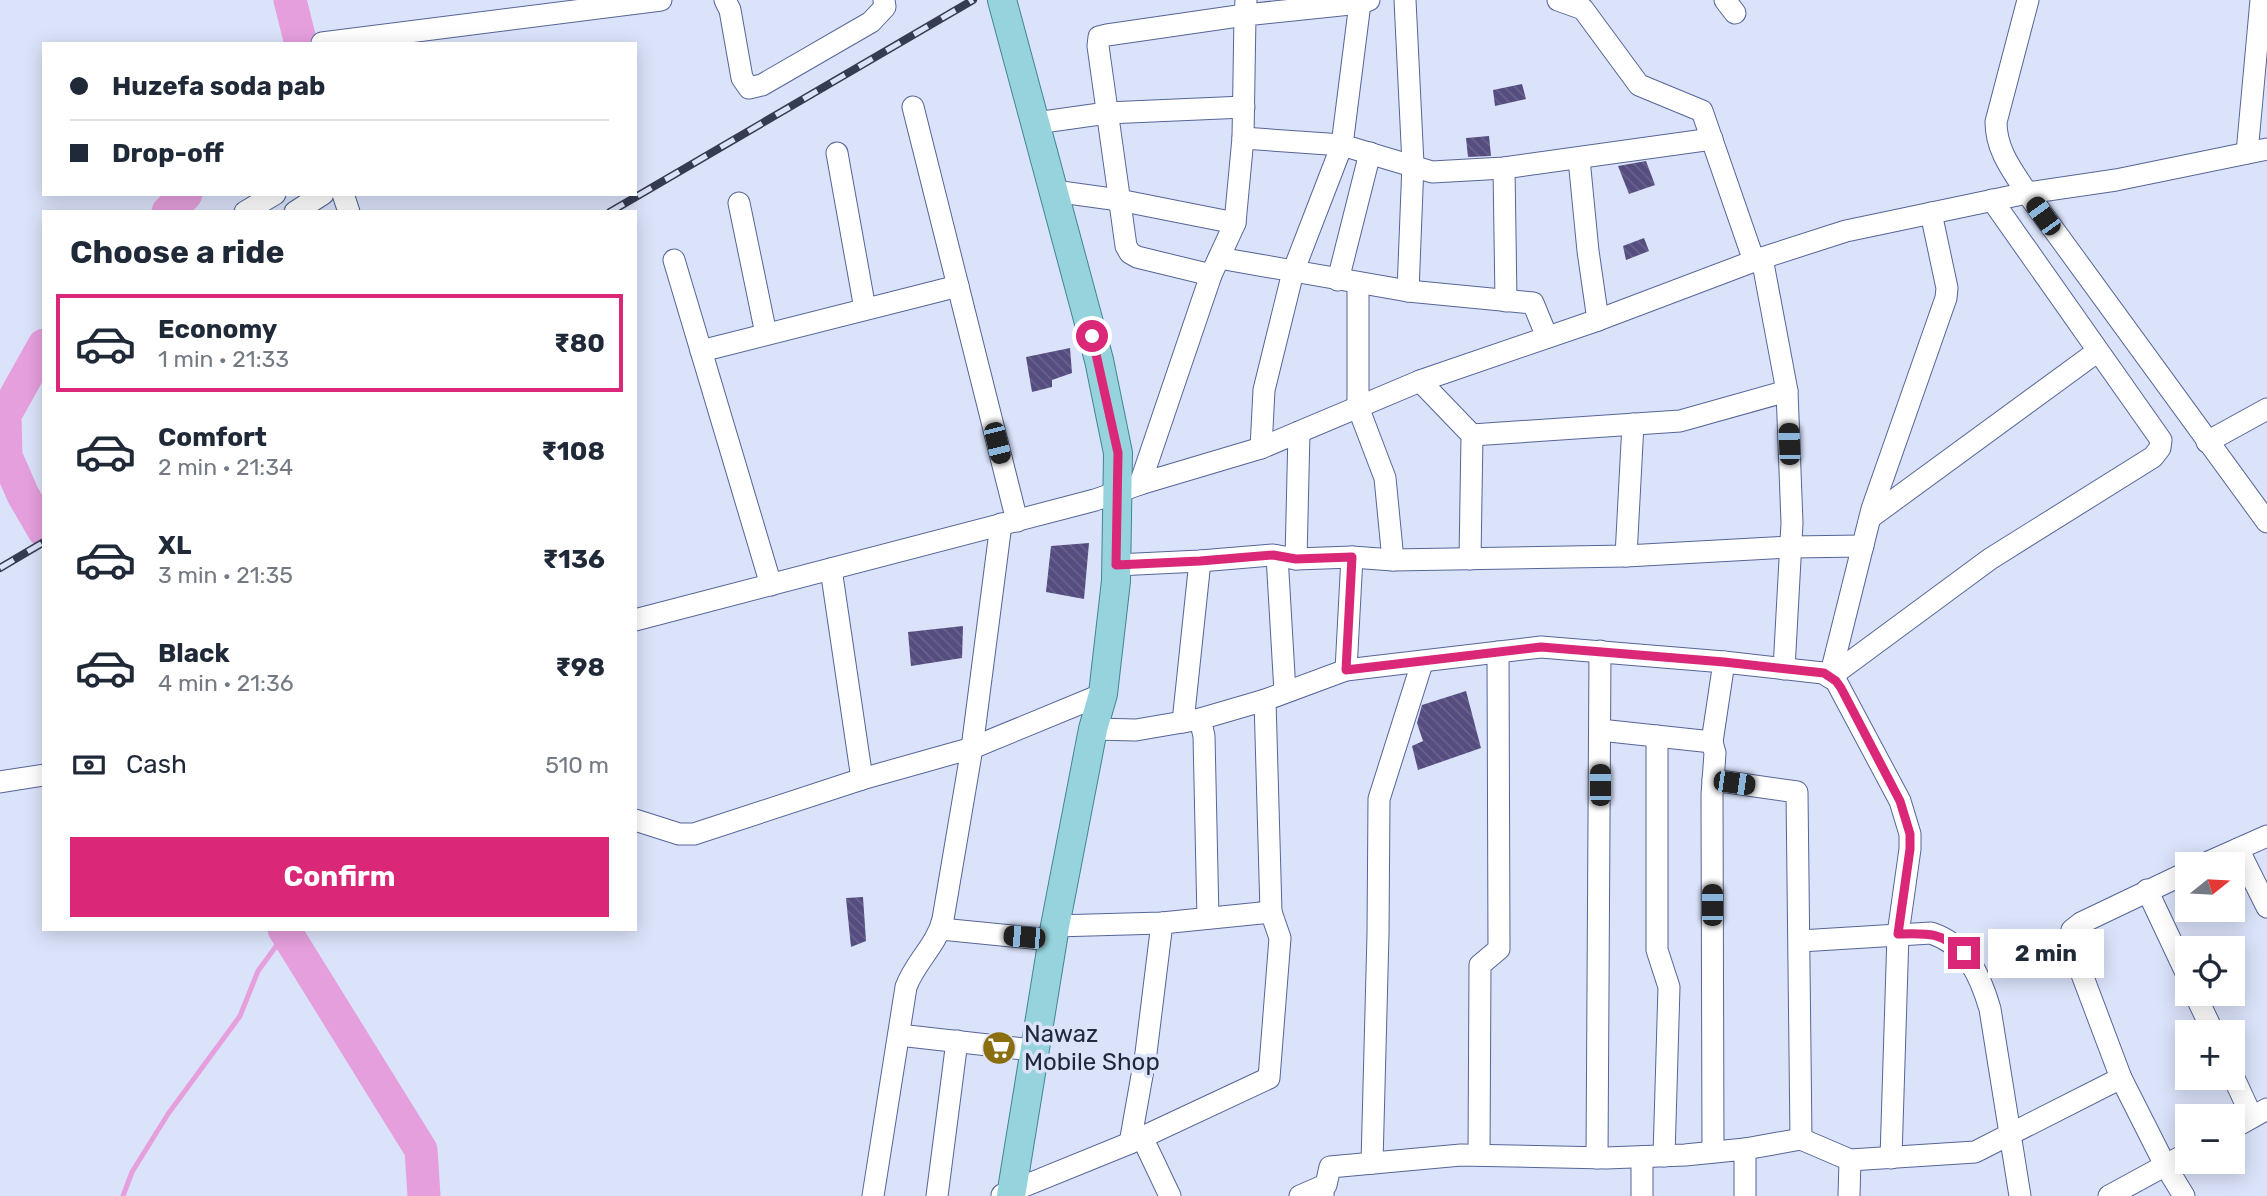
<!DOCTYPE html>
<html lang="en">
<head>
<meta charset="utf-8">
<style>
	:root { --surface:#fff; --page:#f6f6f7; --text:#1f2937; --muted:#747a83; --line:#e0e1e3; --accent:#db2777 }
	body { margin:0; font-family:Rubik,sans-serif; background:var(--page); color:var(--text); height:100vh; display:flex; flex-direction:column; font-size:26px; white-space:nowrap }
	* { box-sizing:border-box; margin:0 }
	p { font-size:23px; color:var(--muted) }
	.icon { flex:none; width:38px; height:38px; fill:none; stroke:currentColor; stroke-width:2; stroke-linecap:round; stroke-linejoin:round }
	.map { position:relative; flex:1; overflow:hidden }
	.sheet { position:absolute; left:42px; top:210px; width:595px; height:721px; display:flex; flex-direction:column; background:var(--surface); border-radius:0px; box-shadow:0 4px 18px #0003 }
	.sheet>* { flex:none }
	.top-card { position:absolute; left:42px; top:42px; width:595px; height:154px; border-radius:0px; box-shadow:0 4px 18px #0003; display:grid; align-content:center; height:154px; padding:0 28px; background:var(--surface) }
	.needle { width:46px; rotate:72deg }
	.controls { position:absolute; left:2175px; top:852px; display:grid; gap:14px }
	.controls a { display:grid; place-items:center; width:70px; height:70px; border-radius:0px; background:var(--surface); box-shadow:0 4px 18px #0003; font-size:35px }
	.end { position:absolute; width:32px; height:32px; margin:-16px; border:9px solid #db2777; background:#fff; box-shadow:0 0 0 4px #fff }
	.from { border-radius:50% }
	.bubble { position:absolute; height:49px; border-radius:0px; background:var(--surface); box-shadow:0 4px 18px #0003; font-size:23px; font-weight:700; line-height:49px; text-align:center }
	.car { position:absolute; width:21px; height:42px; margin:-21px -10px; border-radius:9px; box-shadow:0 0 5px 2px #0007; background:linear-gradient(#222 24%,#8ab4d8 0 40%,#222 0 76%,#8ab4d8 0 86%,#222 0) }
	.top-card b { display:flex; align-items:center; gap:24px; height:66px; font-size:26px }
	.top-card b+b { border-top:2px solid var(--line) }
	.top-card i { width:18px; height:18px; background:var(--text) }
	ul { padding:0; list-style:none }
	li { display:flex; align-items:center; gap:21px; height:98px; margin:0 14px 10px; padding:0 14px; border:4px solid transparent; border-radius:0px }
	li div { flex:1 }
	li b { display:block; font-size:26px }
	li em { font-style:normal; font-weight:700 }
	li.current { border-color:var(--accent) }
	li>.icon { width:63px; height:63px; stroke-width:1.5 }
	h2 { padding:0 28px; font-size:32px; line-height:84px }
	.pay { display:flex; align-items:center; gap:18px; height:77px; padding:0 28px; font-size:26px }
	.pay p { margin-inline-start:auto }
	.cta { display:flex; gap:14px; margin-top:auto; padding:14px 28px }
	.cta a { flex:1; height:80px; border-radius:0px; background:var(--accent); color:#fff; font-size:28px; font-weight:700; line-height:80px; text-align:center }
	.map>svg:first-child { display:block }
</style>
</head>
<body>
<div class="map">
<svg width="2267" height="1196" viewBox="0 0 2267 1196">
	<defs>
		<pattern id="building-back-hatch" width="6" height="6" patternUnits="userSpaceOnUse" patternTransform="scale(1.75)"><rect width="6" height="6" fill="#554c7f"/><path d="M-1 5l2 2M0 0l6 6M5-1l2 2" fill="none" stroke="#6a638d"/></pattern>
	</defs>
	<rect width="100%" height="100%" fill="#dbe3fa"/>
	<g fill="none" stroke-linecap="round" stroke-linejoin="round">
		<polyline stroke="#e59fdd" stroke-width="5" points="123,1196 132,1172 168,1114 240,1016 258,971 285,934"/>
		<g stroke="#e59fdd" stroke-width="33">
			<polyline points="290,0 301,44"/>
			<polyline points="168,212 186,194"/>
			<polyline points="44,345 5,415 6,456 23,495 44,531"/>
			<polyline points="284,929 421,1150 424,1196"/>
		</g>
	</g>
	<g fill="url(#building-back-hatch)">
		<polygon points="1522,84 1526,99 1495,106 1493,90"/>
		<polygon points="1489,136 1491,156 1468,157 1466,138"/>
		<polygon points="1646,161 1655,185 1629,194 1618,166"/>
		<polygon points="1644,238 1649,251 1626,260 1623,246"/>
		<polygon points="1070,348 1072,373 1052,380 1052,387 1032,392 1026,357"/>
		<polygon points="1089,543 1084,599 1046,592 1051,546"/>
		<polygon points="963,626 962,658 911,666 908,632"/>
		<polygon points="1466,691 1481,748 1418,770 1412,746 1423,741 1417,723 1422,705"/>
		<polygon points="863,897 866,941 851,947 846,898"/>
	</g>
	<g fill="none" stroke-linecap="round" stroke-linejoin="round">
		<g stroke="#556597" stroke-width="23">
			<g id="minor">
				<polyline points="725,0 730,10 742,78 749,88 762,85 871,22 885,7 884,0"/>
				<polyline points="1405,0 1413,164 1408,291"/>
				<polyline points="1558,0 1583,9 1639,85 1702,111 1754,261"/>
				<polyline points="1725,0 1735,13"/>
				<path d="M2028,0L1996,122C1996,150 2012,170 2027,193L2267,522"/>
				<polyline points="322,43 661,0"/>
				<polyline points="913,107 1017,521"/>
				<polyline points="1036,123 1107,113 1244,107"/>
				<polyline points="1243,138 1342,145 1432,172 1504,168 1712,139"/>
				<polyline points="837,153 865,309"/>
				<polyline points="2247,153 2261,0"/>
				<polyline points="1579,159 1588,251 1598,320"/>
				<polyline points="1504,168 1506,301"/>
				<polyline points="1054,191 1119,200 1235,223"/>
				<polyline points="343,194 349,212"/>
				<polyline points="739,203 766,334"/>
				<polyline points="245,212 275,194"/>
				<polyline points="295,212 323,194"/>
				<polyline points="1219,258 1408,291 1533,303 1547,337"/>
				<polyline points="1762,258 1787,391 1792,523 1784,669"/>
				<polyline points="674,260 771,585"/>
				<polyline points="1211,275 1137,257 1130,253 1126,246 1098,46 1099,37 1107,35 1245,15 1246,0"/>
				<polyline points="1338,280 1370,153"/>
				<polyline points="1358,283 1358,407 1385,478 1393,560"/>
				<polyline points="701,351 958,286"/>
				<polyline points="1420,381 1472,435 1470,559"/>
				<polyline points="1472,435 1680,421 1787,391"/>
				<polyline points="2207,442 2267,409"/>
				<polyline points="1261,448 1264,390 1293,272 1342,145 1360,3"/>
				<polyline points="1140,484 1211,275 1235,223 1243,138 1245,15 1360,3 1369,0"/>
				<polyline points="1871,517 2098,351"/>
				<polyline points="1277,556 1285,692"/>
				<polyline points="1626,556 1633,424"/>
				<polyline points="1296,559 1299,432"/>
				<polyline points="1116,565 1200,561 1273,555 1296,559 1352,557 1393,560 1626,556 1790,547 1863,546"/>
				<polyline points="831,569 862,779"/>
				<polyline points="635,620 1095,500 1140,484 1261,448 1420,381 1598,320 1762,258 1846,231 2027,193 2116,180 2267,149"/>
				<polyline points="1346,670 1352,557"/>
				<polyline points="1830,677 1990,559 2153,457 2160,448 2161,440 1992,200"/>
				<polyline points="1830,677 1872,509 1946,298 1947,288 1931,213"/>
				<polyline points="1265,700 1346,670 1541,647 1724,662 1823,673 1836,681 1900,801 1910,834 1910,849 1898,934 1891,1158"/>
				<polyline points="1200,719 1265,700 1271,912"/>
				<polyline points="1183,722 1200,561"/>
				<polyline points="1093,729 1136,730 1200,719 1204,736 1208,918"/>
				<polyline points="1600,730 1712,742 1715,753 1712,795 1713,1152"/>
				<polyline points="1657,736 1657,950 1669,987 1664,1156"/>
				<polyline points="1712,742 1724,662"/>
				<polyline points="1713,780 1797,792 1801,1139 1745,1149"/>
				<polyline points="0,782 44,775"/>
				<polyline points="635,820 679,834 694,834 862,779 972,748 1103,694"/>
				<polyline points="2238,849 2267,907"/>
				<polyline points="2204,864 2267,836"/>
				<polyline points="2147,890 2188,977"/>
				<polyline points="941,929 1052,940"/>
				<path d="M1800,941L1931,933C1967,945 1980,975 1990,1009L2020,1196"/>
				<polyline points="2195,994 2213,1032"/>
				<polyline points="899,1035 1033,1050"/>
				<polyline points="2233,1076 2252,1117"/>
				<polyline points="2121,1078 2069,940 2072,930 2081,923 2188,872"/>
				<polyline points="2233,1128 2267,1109"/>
				<polyline points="1142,1137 1170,1196"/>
				<polyline points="1801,1139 1850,1160 1975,1152 2121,1078 2165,1165 2184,1196"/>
				<polyline points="1130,1143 1146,1053 1162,923"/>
				<polyline points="1479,1155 1480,965 1499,949 1498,652"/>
				<polyline points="1642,1157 1642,1196"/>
				<polyline points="1597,1158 1600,651"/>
				<polyline points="1372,1163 1378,934 1379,799 1422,663"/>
				<polyline points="1323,1186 1326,1185 1330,1167 1461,1155 1606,1158 1685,1155 1745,1149 1745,1196"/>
				<polyline points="1002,1195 1130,1143 1269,1078 1280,938 1271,912 1162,923 1055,926"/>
				<path d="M873,1196L906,987C915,962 937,945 943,919L972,748L1001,524"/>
				<polyline points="937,1196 957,1041"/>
				<polyline points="1300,1196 1323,1186 1323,1196"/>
				<polyline points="1849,1196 1850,1160"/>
				<polyline points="2109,1196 2188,1153"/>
			</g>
		</g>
		<g stroke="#418496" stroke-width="30">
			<polyline id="major" points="1002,0 1099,360 1118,453 1116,581 1103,694 1093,729 1055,926 1011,1196"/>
		</g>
		<use href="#minor" stroke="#fff" stroke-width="21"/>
		<use href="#major" stroke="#97d3dd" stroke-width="28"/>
		<g stroke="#353c52" stroke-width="8">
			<g id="rail">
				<polyline points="610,212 973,0"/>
				<polyline points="0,568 44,542"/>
			</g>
		</g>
		<use href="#rail" stroke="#dbe3fa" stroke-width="5" stroke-dasharray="16" stroke-linecap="butt"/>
	</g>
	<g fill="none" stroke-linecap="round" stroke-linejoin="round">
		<path stroke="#db2777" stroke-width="9" d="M1092,336L1118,453L1116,565L1200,561L1273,555L1296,559L1352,557L1346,670L1541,647L1724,662L1824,673L1836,681L1841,688L1900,801L1910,834V849L1898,934C1929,933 1940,932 1964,953"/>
	</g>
	<defs>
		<g id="supermarket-disc" transform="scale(1.75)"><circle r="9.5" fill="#8a6e0f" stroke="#dbe3fa"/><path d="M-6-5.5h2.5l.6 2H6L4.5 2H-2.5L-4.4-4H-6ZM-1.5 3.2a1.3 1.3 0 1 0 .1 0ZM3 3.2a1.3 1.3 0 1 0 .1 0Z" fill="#fff"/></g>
	</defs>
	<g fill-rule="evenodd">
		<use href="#supermarket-disc" x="999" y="1048"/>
	</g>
	<g text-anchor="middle" stroke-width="7" stroke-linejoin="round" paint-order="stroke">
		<g font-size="24" fill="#22293e" stroke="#dbe3fa" text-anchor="start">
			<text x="1024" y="1042">Nawaz<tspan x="1024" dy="28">Mobile Shop</tspan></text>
		</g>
	</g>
</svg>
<div class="controls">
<a><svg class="needle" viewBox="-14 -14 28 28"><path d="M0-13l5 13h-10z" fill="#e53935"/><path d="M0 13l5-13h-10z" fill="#747a83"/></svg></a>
<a><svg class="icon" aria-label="locate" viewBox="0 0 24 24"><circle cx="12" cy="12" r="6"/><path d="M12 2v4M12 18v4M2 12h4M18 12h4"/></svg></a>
<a>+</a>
<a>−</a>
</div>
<i class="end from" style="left:1092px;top:336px"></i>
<i class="end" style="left:1964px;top:953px"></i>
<div class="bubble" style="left:1988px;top:929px;width:116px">2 min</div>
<i class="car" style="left:2043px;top:216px;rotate:324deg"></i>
<i class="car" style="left:997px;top:443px;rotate:166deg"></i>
<i class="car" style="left:1789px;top:444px;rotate:358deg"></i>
<i class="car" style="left:1734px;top:783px;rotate:98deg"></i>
<i class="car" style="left:1600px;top:785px;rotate:0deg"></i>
<i class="car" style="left:1712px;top:905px;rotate:0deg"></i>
<i class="car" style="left:1024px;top:937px;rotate:275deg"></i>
<div class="top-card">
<b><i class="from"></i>Huzefa soda pab</b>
<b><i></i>Drop-off</b>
</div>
<section class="sheet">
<h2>Choose a ride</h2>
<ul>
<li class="current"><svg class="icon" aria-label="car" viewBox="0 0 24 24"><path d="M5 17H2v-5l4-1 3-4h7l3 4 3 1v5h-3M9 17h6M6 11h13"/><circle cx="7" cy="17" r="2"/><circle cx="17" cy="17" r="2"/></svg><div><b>Economy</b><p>1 min · 21:33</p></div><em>₹80</em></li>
<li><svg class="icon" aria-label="car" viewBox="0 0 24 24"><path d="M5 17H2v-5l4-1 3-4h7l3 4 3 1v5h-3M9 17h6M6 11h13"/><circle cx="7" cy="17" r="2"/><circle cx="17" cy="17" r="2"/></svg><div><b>Comfort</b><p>2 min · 21:34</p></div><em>₹108</em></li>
<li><svg class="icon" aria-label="car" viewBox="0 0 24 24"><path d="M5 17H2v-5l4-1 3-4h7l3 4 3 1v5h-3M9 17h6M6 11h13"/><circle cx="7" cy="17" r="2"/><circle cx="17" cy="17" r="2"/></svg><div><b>XL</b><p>3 min · 21:35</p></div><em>₹136</em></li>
<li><svg class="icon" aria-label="car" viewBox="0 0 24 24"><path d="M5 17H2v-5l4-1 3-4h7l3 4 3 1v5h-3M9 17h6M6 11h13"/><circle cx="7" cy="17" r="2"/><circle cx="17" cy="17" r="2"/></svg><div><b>Black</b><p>4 min · 21:36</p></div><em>₹98</em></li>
</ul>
<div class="pay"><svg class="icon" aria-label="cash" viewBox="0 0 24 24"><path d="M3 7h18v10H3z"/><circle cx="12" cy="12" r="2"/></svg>Cash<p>510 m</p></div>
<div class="cta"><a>Confirm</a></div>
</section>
</div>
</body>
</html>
